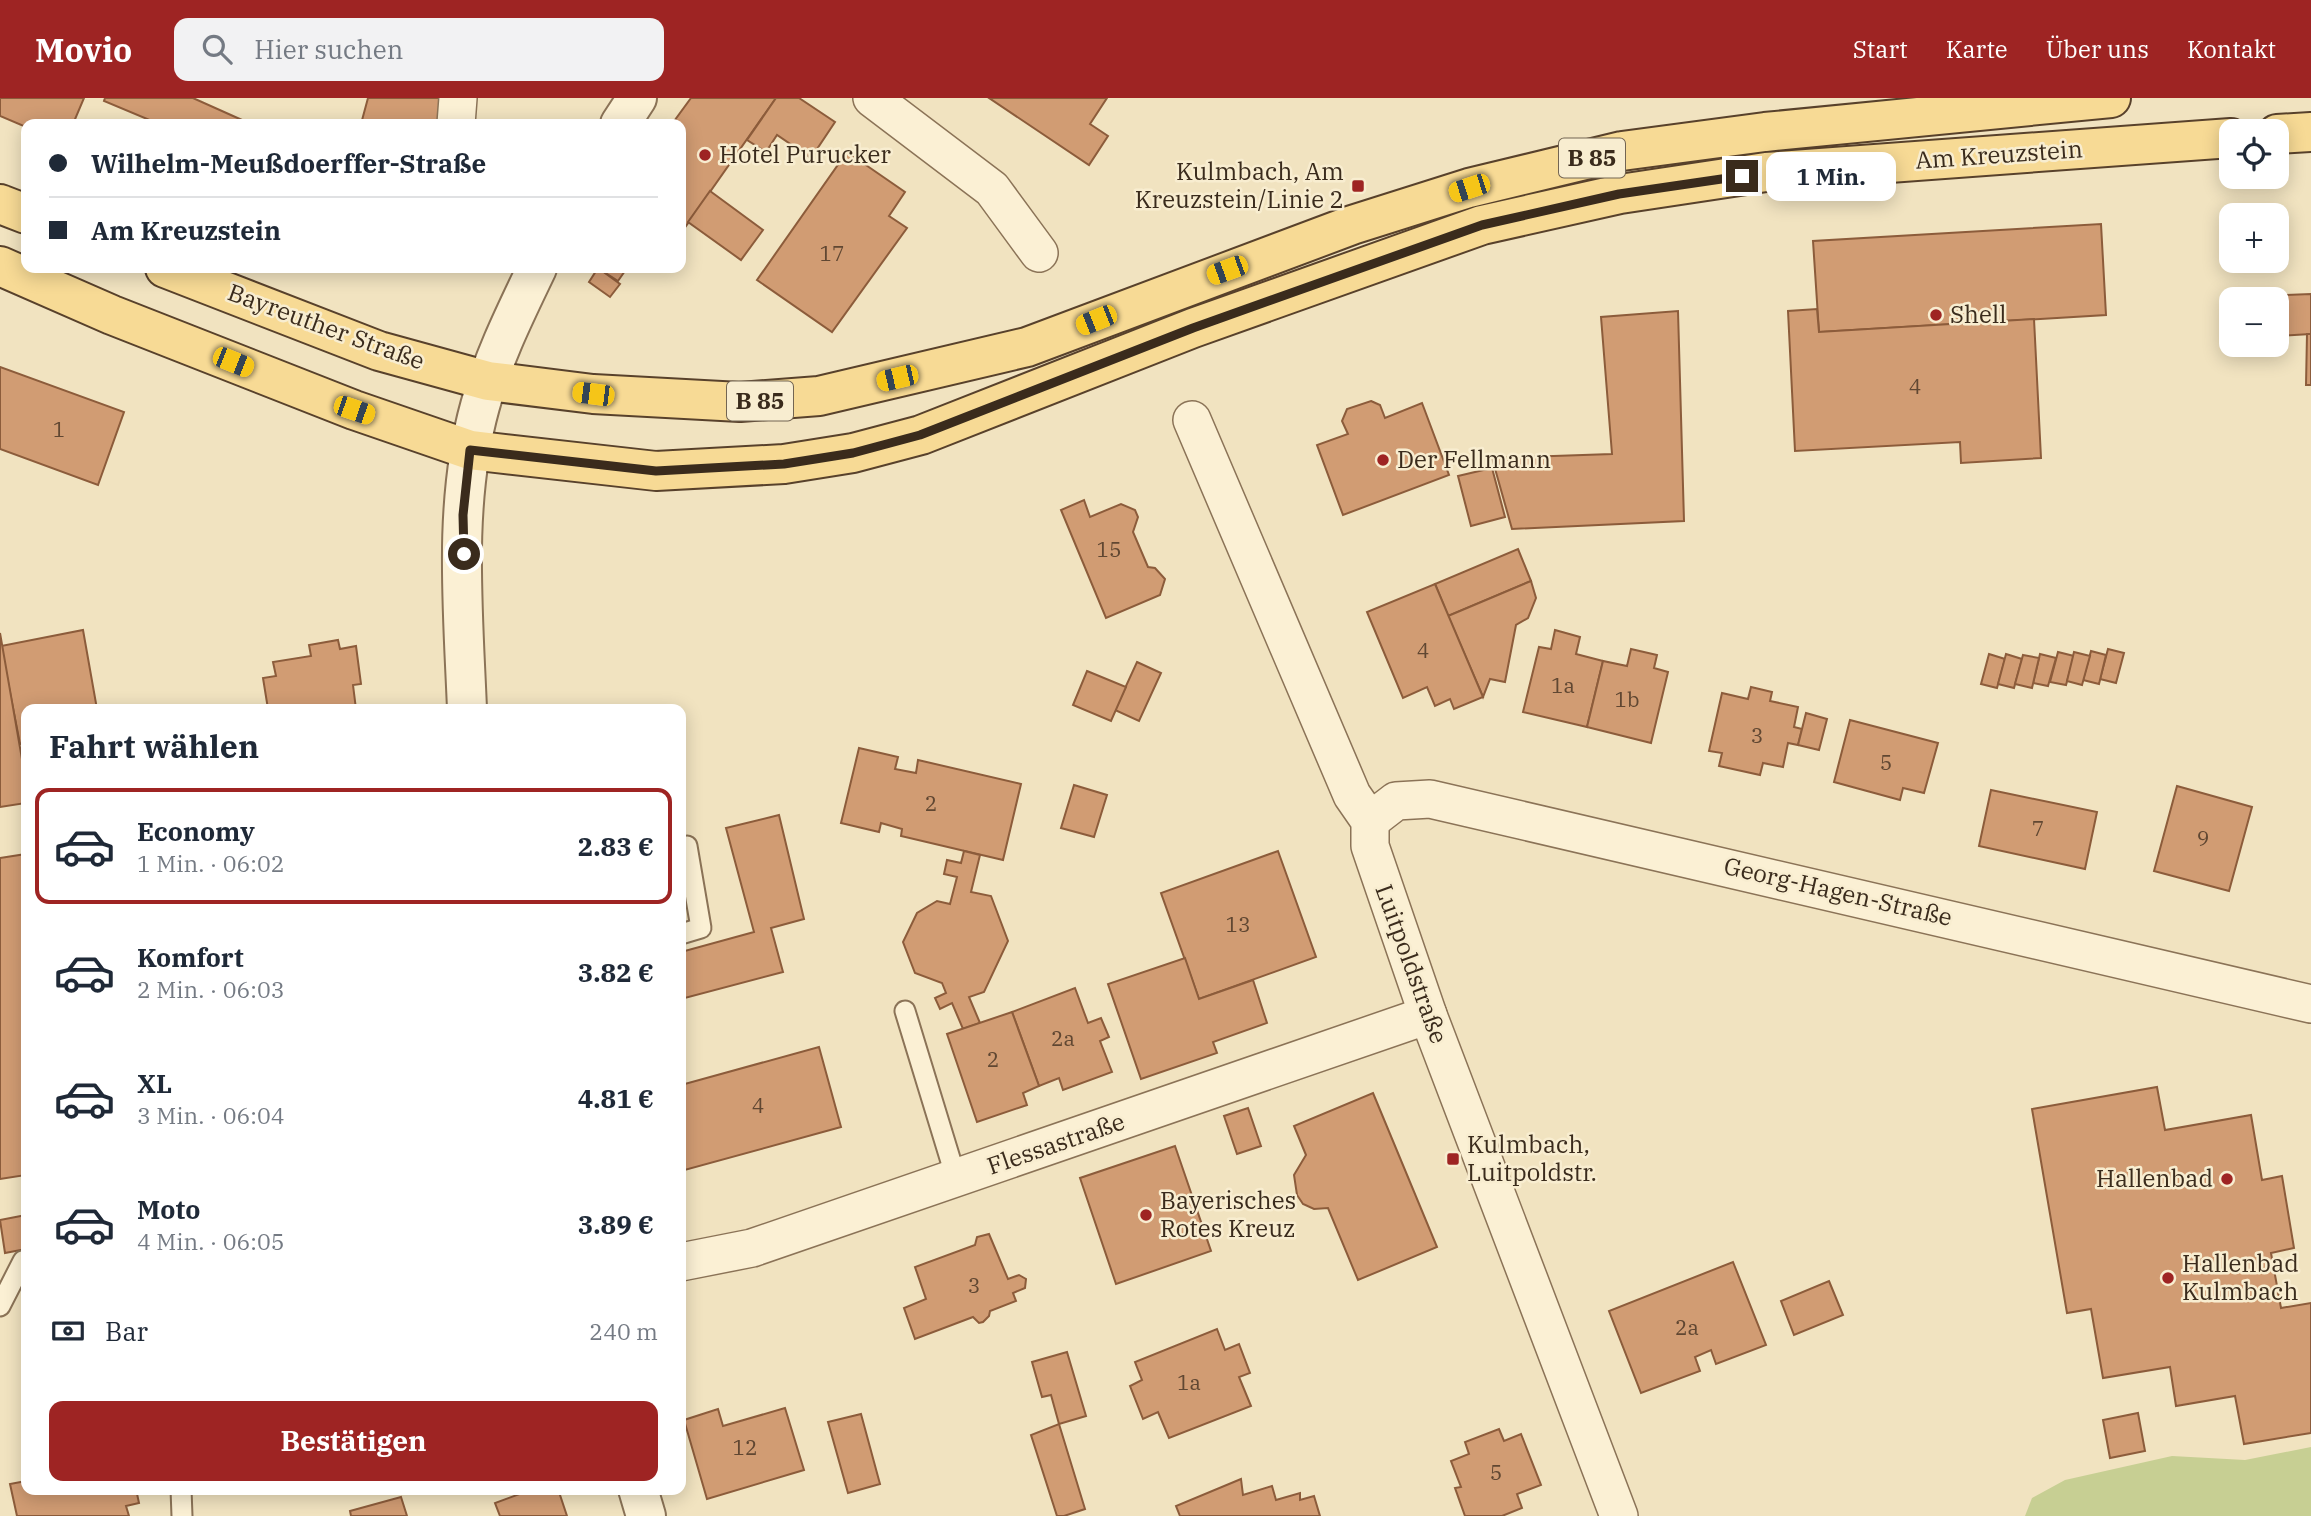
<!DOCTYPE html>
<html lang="de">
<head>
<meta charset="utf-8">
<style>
	:root { --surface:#fff; --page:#f2f2f3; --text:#1f2937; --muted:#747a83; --line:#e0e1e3; --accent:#9e2423 }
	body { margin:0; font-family:"IBM Plex Serif",serif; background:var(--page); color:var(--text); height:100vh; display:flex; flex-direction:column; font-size:26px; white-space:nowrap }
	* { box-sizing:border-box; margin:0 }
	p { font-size:23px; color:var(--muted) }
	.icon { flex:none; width:38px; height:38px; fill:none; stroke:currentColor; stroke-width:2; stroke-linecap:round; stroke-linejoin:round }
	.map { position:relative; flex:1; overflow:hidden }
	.sheet { position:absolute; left:21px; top:606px; width:665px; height:791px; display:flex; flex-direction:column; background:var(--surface); border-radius:14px; box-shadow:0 4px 18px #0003 }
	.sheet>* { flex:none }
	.hud { position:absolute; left:21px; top:21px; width:665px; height:154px; border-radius:14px; box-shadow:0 4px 18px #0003; display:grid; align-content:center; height:154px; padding:0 28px; background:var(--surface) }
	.tools { position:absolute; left:2219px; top:21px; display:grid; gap:14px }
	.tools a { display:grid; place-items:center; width:70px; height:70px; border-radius:14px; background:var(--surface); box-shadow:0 4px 18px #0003; font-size:35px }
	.end { position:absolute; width:32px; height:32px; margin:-16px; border:9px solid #3a2b1c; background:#fff; box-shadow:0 0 0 4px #fff }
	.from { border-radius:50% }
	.bubble { position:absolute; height:49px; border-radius:14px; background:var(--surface); box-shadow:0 4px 18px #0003; font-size:23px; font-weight:700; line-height:49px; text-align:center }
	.car { position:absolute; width:21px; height:42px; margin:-21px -10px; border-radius:9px; box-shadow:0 0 5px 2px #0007; background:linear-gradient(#f5c518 24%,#345 0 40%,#f5c518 0 76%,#345 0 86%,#f5c518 0) }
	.hud b { display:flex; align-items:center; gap:24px; height:66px; font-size:26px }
	.hud b+b { border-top:2px solid var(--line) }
	.hud i { width:18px; height:18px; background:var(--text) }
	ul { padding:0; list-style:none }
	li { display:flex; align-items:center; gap:21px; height:116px; margin:0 14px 10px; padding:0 14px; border:4px solid transparent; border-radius:14px }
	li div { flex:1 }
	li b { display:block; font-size:26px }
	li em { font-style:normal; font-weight:700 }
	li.selected { border-color:var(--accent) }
	li>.icon { width:63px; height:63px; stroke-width:1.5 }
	h2 { padding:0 28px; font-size:32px; line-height:84px }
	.pay { display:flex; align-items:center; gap:18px; height:77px; padding:0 28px; font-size:26px }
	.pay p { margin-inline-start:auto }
	.action { display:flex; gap:14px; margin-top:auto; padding:14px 28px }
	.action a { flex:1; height:80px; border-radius:14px; background:var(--accent); color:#fff; font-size:28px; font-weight:700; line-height:80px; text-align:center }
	header { display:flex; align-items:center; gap:42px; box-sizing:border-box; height:98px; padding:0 35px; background:var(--accent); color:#fff }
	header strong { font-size:33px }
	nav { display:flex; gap:38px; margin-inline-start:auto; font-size:24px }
	.search { width:490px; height:63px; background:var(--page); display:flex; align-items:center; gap:18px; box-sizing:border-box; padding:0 24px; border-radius:14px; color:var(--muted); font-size:26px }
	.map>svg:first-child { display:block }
</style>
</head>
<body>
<header>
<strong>Movio</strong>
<div class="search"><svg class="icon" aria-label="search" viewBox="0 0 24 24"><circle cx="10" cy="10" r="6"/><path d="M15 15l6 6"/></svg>Hier suchen</div>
<nav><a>Start</a><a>Karte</a><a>Über uns</a><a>Kontakt</a></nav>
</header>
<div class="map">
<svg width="2311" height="1418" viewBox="0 0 2311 1418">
	<rect width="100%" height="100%" fill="#f1e3c0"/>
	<polygon fill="#c7cf93" points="2311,1349 2311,1418 2025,1418 2032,1400 2065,1382 2172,1358 2245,1362"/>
	<g fill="#d19c73" stroke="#8c5c3b" stroke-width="2">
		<polygon points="0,0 84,0 73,26 26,26 26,29 0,18"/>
		<polygon points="105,0 193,0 251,26 159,26 104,3"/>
		<polygon points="368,0 443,0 439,26 361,26"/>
		<polygon points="691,0 776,0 686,128 681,124 681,26 672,26"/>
		<polygon points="776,0 799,0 835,24 811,60 777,37 766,54 747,42"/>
		<polygon points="989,0 1107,0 1090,26 1108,38 1089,67"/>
		<polygon points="847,54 905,94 889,118 907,130 832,234 757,182"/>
		<polygon points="710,93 763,132 741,162 688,124"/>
		<polygon points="2101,126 2106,217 1819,234 1813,143"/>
		<polygon points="598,170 620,186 610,199 589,184"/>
		<polygon points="598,170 627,170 618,183"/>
		<polygon points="2311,196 2311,236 2277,238 2277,201 2266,201 2266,198"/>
		<polygon points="1817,211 1819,234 2034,221 2041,360 1961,365 1960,344 1795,353 1788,213"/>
		<polygon points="1678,213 1684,423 1512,431 1492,360 1612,356 1601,219"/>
		<polygon points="2307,236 2311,236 2311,287 2306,287"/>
		<polygon points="0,269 124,314 98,387 0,351"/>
		<polygon points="1371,303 1380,307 1385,320 1422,305 1449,377 1343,417 1317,347 1348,336 1342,323 1347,311"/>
		<polygon points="1492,370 1505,419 1471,428 1458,378"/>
		<polygon points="1084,402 1090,419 1121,406 1135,412 1138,419 1133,434 1148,469 1155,470 1165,481 1160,497 1106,520 1061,412"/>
		<polygon points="1518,451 1531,483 1448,518 1435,486"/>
		<polygon points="1531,483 1536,500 1528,520 1516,527 1505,584 1490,581 1483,599 1448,518"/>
		<polygon points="1435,486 1483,599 1454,611 1450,601 1435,608 1427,589 1403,600 1367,514"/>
		<polygon points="83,532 97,611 26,611 26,645 20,646 1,548"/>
		<polygon points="1555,532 1580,539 1576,556 1603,563 1587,629 1523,614 1539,549 1551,551"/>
		<polygon points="0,535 26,684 26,705 0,709"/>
		<polygon points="338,542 340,551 356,548 361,586 353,587 356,611 268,611 263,580 276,578 273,564 311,558 309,547"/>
		<polygon points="1631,551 1657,557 1654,570 1668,574 1651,645 1587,629 1603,563 1627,568"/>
		<polygon points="2108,551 2124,555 2116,585 2100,581"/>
		<polygon points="2091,553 2106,557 2099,586 2083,582"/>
		<polygon points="2058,554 2074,558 2066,587 2050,584"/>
		<polygon points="2074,554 2090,558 2082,587 2067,583"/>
		<polygon points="1989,556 2005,561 1997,590 1981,586"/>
		<polygon points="2006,556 2022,561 2014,590 1998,586"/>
		<polygon points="2040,556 2056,560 2048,588 2033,585"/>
		<polygon points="2023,557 2039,560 2032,590 2015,586"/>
		<polygon points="1137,564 1161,575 1139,623 1115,612"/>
		<polygon points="1087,573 1126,589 1111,623 1073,607"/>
		<polygon points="1751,589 1772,594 1770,603 1798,609 1794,629 1802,631 1798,647 1788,645 1783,669 1763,665 1760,677 1719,668 1722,655 1709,653 1722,595 1748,601"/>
		<polygon points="1806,615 1827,621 1819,652 1798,647"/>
		<polygon points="1850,622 1938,645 1924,695 1903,690 1900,702 1834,684"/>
		<polygon points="859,650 898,659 895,671 916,675 918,662 1021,686 1003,762 901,738 902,731 881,725 879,734 841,725"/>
		<polygon points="1074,687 1107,697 1094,739 1061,730"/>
		<polygon points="2177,688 2252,709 2229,793 2154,773"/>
		<polygon points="1991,692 2097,714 2085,771 1979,748"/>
		<polygon points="779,717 804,821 771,830 783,874 681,901 681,854 754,834 726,730"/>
		<polygon points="964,753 980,757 971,794 991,798 1008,843 984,894 969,899 980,925 963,931 952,905 940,911 935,900 946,895 942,885 915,875 903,844 917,815 937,803 950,806 957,779 944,776 947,762 961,765"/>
		<polygon points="1278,753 1316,859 1199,901 1161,795"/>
		<polygon points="26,756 26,1077 0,1081 0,760"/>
		<polygon points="1185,860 1199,901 1253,882 1267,925 1213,944 1217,955 1141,981 1108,886"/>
		<polygon points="1075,890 1088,925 1101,920 1109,939 1100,943 1112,974 1063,992 1059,980 1039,988 1012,914"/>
		<polygon points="1012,914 1039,988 1023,995 1027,1007 977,1024 947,936"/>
		<polygon points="819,949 841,1029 681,1073 681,987"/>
		<polygon points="2157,989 2165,1032 2251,1017 2262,1082 2282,1078 2294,1150 2271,1155 2281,1210 2311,1205 2311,1335 2244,1346 2235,1298 2176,1308 2170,1269 2103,1280 2091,1211 2067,1215 2032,1011"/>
		<polygon points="1373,995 1437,1149 1358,1182 1328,1110 1314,1111 1303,1106 1297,1097 1294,1077 1306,1057 1294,1028"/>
		<polygon points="1248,1010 1261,1048 1237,1056 1224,1018"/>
		<polygon points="1175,1048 1211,1153 1116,1186 1080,1080"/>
		<polygon points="26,1117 26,1151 5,1155 0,1122"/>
		<polygon points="989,1136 1008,1181 1019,1177 1026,1181 1025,1190 1013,1195 1016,1203 990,1213 989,1218 983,1224 979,1225 973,1219 915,1241 904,1210 926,1201 915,1169 975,1147 977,1139"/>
		<polygon points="1733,1164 1766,1247 1716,1266 1711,1252 1695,1259 1700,1273 1641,1295 1609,1213"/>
		<polygon points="1829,1183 1843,1217 1794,1237 1781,1203"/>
		<polygon points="1217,1231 1225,1252 1239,1246 1250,1275 1239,1279 1251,1308 1169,1340 1158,1314 1143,1321 1130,1288 1142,1282 1135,1264"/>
		<polygon points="1067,1254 1086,1318 1059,1326 1051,1297 1042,1299 1032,1264"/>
		<polygon points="785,1310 804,1372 707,1401 684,1322 718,1311 723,1328"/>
		<polygon points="2138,1315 2145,1353 2110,1360 2103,1322"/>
		<polygon points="861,1316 880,1386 848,1395 828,1324"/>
		<polygon points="1059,1326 1085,1411 1064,1418 1057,1418 1031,1337"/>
		<polygon points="1499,1331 1504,1343 1521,1336 1541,1387 1517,1396 1522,1410 1502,1418 1465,1418 1455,1390 1461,1389 1451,1363 1469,1356 1465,1344"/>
		<polygon points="1241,1381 1243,1397 1272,1388 1276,1402 1300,1395 1300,1402 1314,1398 1320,1418 1180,1418 1176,1408"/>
		<polygon points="26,1383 26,1391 136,1391 139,1405 126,1408 129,1418 17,1418 10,1386"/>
		<polygon points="533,1391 558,1391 567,1418 500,1418 495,1405"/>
		<polygon points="401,1399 407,1418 351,1418 350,1413"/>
	</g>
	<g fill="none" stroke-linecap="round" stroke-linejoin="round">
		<g stroke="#8b7357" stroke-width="23">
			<g id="service">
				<polyline points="681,836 701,830 687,748"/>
				<polyline points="905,913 956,1080"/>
				<polyline points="0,1208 23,1163 26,1163"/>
				<polyline points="181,1391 182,1418"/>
			</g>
		</g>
		<g stroke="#8b7357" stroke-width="40">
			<g id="minor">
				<polyline points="872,0 992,91 1039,155"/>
				<polyline points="456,26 458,0"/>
				<polyline points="1192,322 1352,697 1370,723 1370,748 1428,917 1619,1418"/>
				<polyline points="1370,723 1396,703 1430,701 2311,906"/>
				<polyline points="681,1164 752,1150 1428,917"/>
			</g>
		</g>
		<g stroke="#8b7357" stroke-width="42">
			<g id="tertiary">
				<polyline points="620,26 637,0"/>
				<path d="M467,611C463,511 453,405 480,308C493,260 516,214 537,170"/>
				<polyline points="638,1391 646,1418"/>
			</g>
		</g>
		<g stroke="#58412b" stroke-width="42">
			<g id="primary">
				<polyline points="2277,36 2311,34"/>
				<polyline points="0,106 26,116"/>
				<polyline points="0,168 112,217 354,312 470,352 656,373 784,366 853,355 921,337 1193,230 1482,127 1620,96 1766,74 2231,40"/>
				<polyline points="165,170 379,253 488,283 593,296 740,304 819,298 1027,249 1352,127 1469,90 1622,53 1765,34 2111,0"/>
			</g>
		</g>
		<use href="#service" stroke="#fbf0d4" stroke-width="19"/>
		<use href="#minor" stroke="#fbf0d4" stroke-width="37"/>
		<use href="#tertiary" stroke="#fbf0d4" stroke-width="38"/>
		<use href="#primary" stroke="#f7da95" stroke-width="38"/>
	</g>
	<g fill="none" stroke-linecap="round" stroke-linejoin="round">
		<polyline stroke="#3a2b1c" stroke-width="9" points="464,456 463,417 470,352 656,373 784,366 853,355 920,337 1193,230 1482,127 1619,96 1742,78"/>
	</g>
	<g fill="#9e2423" stroke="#f8edd0" stroke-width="2.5">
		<circle cx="705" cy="57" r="7"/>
		<rect x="1351" y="81" width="14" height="14" rx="3.5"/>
		<circle cx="1936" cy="217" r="7"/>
		<circle cx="1383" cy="362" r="7"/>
		<rect x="1446" y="1054" width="14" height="14" rx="3.5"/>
		<circle cx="2227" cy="1081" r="7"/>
		<circle cx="1146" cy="1117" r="7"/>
		<circle cx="2168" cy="1180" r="7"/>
	</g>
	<g text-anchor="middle" stroke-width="5" stroke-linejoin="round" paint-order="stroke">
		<g font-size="21" fill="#604732">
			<text x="832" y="163">17</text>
			<text x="1915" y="296">4</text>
			<text x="59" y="339">1</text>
			<text x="1109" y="459">15</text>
			<text x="1423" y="560">4</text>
			<text x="1563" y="595">1a</text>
			<text x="1627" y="609">1b</text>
			<text x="1757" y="645">3</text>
			<text x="1886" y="672">5</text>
			<text x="931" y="713">2</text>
			<text x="2038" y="738">7</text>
			<text x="2203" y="748">9</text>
			<text x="1238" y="834">13</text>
			<text x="1063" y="948">2a</text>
			<text x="993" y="969">2</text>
			<text x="758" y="1015">4</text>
			<text x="974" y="1195">3</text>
			<text x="1687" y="1237">2a</text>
			<text x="1189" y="1292">1a</text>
			<text x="745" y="1357">12</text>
			<text x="1496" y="1382">5</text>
		</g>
		<g fill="#f8edd0" stroke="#736552" stroke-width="2">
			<rect x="1559" y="40.5" width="66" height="39" rx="5"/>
			<rect x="727" y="283.5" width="66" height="39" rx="5"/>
		</g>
		<g font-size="23" font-weight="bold" fill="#3a2b1c">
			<text x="1592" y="68">B 85</text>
			<text x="760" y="311">B 85</text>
		</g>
		<g font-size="24" fill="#3a2b1c" stroke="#f8edd0" text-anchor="start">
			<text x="719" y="65">Hotel Purucker</text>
			<text x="1344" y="82" text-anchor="end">Kulmbach, Am<tspan x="1344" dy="28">Kreuzstein/Linie 2</tspan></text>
			<text x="1950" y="225">Shell</text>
			<text x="1397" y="370">Der Fellmann</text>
			<text x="1467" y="1055">Kulmbach,<tspan x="1467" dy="28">Luitpoldstr.</tspan></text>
			<text x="2213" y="1089" text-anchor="end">Hallenbad</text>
			<text x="1160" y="1111">Bayerisches<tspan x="1160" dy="28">Rotes Kreuz</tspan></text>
			<text x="2182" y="1174">Hallenbad<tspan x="2182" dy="28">Kulmbach</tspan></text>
		</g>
		<g font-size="24" fill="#3a2b1c" stroke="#f8edd0">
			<text transform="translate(1999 57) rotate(-4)" y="8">Am Kreuzstein</text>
			<text transform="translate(326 229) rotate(20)" y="8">Bayreuther Straße</text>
			<text transform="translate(1838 794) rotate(13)" y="8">Georg-Hagen-Straße</text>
			<text transform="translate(1411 866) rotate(70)" y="8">Luitpoldstraße</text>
			<text transform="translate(1056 1046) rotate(-19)" y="8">Flessastraße</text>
		</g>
	</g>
</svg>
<div class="tools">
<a><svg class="icon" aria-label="locate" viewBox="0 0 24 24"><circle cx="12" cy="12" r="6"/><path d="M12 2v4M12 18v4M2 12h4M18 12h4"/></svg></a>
<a>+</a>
<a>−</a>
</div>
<i class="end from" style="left:464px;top:456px"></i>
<i class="end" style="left:1742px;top:78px"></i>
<div class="bubble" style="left:1766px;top:54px;width:130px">1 Min.</div>
<i class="car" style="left:1469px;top:90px;rotate:252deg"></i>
<i class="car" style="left:1227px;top:172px;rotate:250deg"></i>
<i class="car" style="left:1096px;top:222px;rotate:248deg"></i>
<i class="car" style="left:233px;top:264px;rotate:112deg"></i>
<i class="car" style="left:897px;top:280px;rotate:257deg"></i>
<i class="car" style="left:593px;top:296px;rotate:277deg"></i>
<i class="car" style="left:354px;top:312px;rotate:109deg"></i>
<div class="hud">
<b><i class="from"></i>Wilhelm-Meußdoerffer-Straße</b>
<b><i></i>Am Kreuzstein</b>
</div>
<section class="sheet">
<h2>Fahrt wählen</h2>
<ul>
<li class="selected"><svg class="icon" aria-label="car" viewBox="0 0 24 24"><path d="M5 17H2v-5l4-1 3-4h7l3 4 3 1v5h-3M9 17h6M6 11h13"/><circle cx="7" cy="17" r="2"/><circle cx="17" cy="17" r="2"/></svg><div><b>Economy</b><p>1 Min. · 06:02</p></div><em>2.83 €</em></li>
<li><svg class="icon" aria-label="car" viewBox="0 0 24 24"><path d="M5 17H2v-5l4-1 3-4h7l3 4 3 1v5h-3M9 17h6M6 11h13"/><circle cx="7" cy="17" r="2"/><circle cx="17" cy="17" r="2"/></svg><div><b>Komfort</b><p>2 Min. · 06:03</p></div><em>3.82 €</em></li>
<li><svg class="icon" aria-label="car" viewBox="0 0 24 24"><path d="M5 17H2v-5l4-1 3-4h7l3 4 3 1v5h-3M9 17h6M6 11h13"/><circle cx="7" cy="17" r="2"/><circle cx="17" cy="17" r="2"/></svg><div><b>XL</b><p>3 Min. · 06:04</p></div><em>4.81 €</em></li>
<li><svg class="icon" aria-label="car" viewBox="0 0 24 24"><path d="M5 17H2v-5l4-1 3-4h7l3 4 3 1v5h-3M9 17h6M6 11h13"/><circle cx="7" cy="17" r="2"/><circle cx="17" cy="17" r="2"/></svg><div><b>Moto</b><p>4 Min. · 06:05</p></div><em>3.89 €</em></li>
</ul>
<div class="pay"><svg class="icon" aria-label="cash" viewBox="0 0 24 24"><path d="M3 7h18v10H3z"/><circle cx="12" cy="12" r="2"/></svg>Bar<p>240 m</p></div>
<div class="action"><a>Bestätigen</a></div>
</section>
</div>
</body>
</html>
